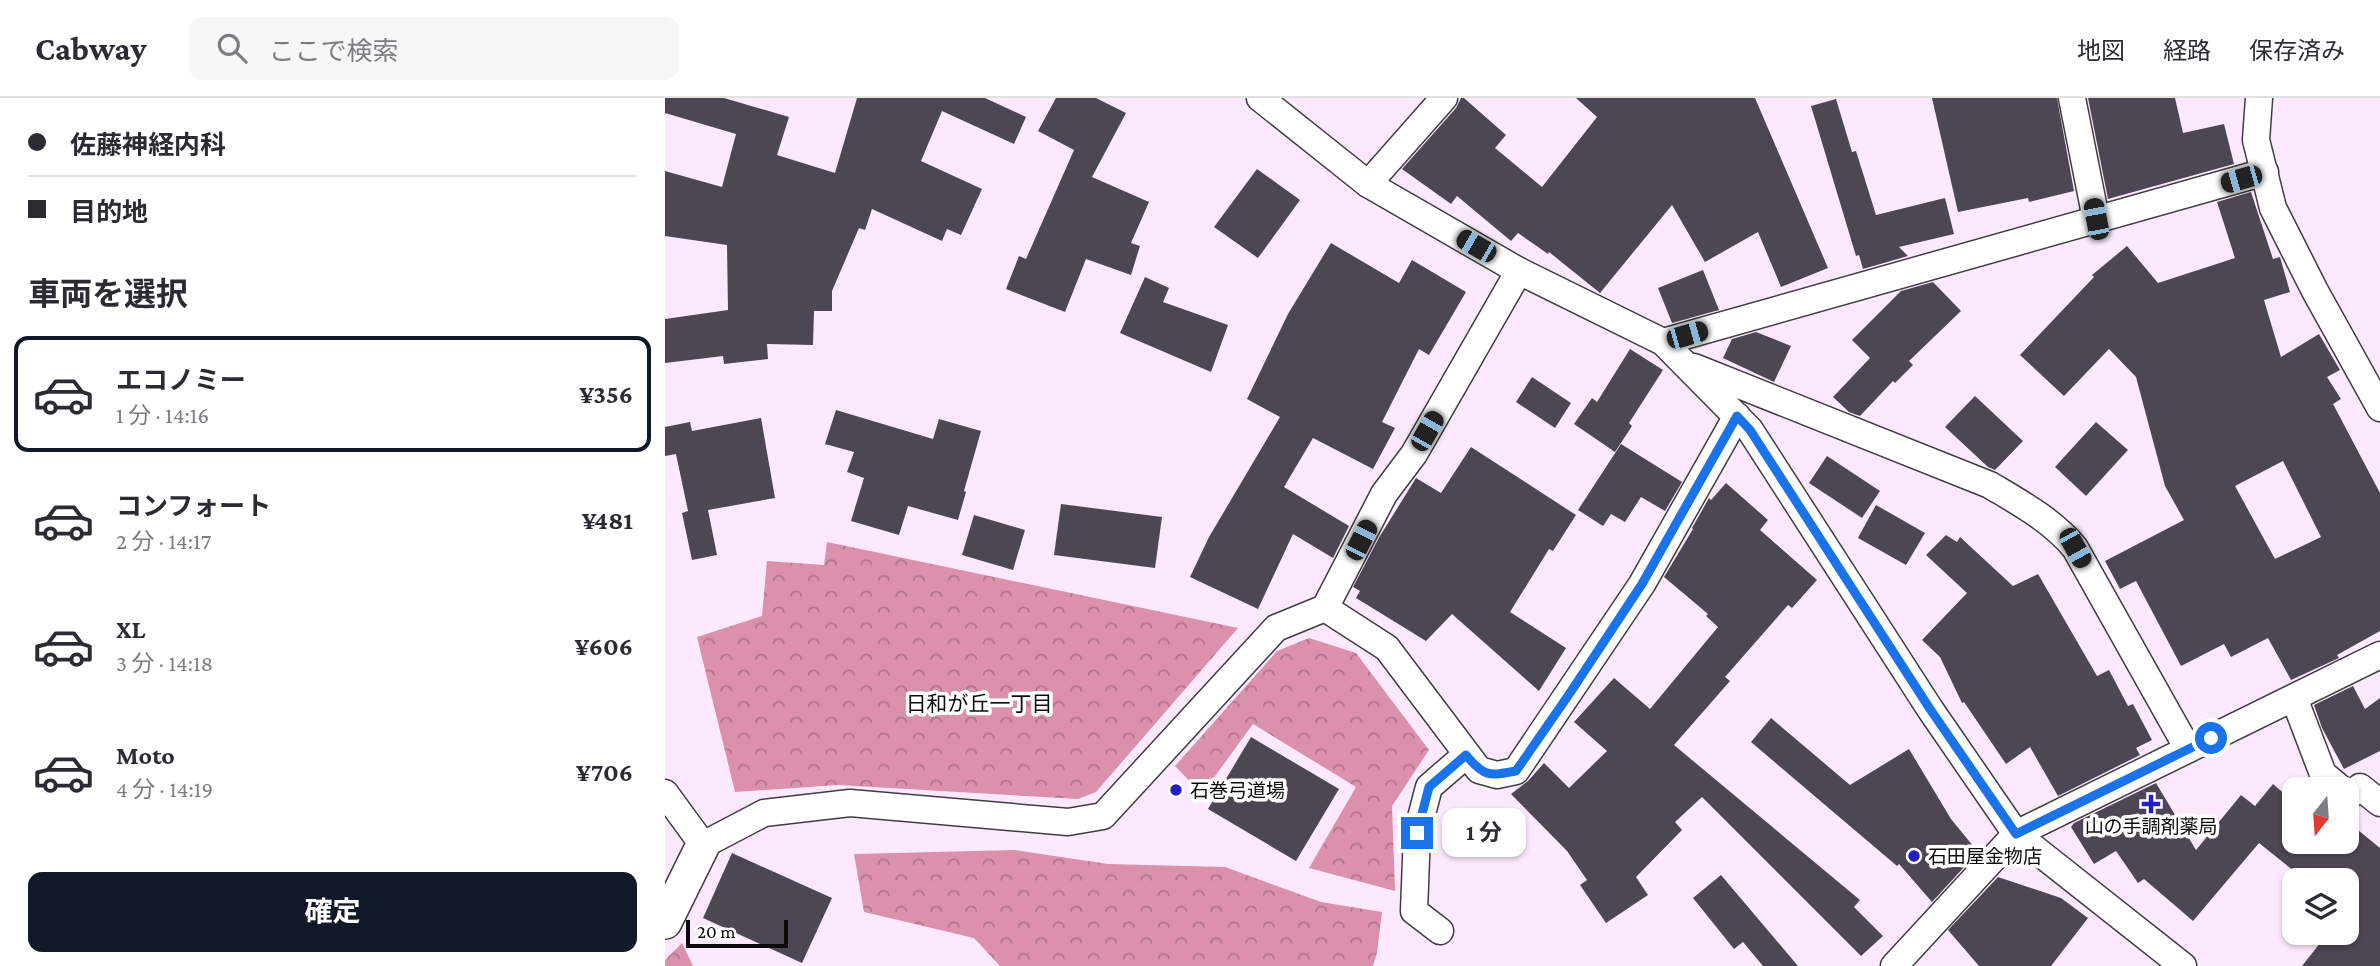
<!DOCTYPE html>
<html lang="ja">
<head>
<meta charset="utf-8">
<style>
	:root { --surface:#fff; --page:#f7f7f7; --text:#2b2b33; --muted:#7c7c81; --line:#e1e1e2; --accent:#111827 }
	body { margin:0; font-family:"Crimson Pro","Noto Sans JP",serif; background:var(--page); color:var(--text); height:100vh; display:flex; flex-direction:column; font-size:26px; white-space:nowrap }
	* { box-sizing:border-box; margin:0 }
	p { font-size:23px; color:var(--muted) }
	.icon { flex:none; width:38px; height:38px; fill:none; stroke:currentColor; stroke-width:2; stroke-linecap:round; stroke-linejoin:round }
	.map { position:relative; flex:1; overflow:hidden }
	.details { display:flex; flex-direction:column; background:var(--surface); width:665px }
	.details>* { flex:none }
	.hud { display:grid; align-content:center; height:154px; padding:0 28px; background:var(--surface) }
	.needle { width:46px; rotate:197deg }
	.tools { position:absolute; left:1617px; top:679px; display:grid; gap:14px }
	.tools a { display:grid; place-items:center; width:77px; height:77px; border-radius:14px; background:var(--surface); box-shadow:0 2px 5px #0004; font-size:35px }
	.scale { position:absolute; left:21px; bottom:18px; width:102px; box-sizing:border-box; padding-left:7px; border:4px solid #0b0b0b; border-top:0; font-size:19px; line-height:24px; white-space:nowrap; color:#0b0b0b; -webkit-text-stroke:5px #fff; paint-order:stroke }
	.end { position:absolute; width:32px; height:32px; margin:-16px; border:9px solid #1a73e8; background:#fff; box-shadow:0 0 0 4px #fff }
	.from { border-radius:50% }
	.bubble { position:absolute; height:49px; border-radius:14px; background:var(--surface); box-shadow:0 2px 5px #0004; font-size:23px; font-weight:700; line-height:49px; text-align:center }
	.car { position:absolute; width:21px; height:42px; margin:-21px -10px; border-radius:9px; box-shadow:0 0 5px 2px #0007; background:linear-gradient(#222 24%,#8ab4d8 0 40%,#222 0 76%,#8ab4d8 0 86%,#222 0) }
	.hud b { display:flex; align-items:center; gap:24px; height:66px; font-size:26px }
	.hud b+b { border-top:2px solid var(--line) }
	.hud i { width:18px; height:18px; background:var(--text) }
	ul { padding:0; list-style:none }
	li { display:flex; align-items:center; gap:21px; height:116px; margin:0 14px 10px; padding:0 14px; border:4px solid transparent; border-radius:14px }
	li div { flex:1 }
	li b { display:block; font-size:26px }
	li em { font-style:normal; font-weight:700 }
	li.on { border-color:var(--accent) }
	li>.icon { width:63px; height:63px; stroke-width:1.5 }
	h2 { padding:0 28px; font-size:32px; line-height:84px }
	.button { display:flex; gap:14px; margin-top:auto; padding:14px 28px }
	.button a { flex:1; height:80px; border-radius:14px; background:var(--accent); color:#fff; font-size:28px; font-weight:700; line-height:80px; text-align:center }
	header { display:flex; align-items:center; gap:42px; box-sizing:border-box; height:98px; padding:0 35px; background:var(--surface); border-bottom:2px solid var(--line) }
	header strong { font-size:33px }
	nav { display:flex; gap:38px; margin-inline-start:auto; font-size:24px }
	.search { width:490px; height:63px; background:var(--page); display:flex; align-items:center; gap:18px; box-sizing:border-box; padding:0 24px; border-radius:14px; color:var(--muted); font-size:26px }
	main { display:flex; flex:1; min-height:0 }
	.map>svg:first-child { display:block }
</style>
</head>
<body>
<header>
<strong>Cabway</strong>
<div class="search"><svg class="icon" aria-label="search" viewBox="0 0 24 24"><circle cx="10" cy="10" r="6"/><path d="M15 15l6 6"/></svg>ここで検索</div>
<nav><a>地図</a><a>経路</a><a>保存済み</a></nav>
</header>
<main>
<section class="details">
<div class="hud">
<b><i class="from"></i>佐藤神経内科</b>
<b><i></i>目的地</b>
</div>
<h2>車両を選択</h2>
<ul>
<li class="on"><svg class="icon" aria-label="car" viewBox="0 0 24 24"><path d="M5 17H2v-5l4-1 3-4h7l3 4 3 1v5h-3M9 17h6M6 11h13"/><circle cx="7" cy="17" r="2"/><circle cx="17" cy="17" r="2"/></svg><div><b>エコノミー</b><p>1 分 · 14:16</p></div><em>¥356</em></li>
<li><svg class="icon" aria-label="car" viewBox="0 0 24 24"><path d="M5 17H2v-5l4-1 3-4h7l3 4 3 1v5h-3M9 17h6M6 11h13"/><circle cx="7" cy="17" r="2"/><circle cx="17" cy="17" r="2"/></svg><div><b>コンフォート</b><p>2 分 · 14:17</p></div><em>¥481</em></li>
<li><svg class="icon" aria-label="car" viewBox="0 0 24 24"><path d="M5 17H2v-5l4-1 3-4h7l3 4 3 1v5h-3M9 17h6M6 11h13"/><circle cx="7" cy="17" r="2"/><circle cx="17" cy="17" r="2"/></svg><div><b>XL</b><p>3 分 · 14:18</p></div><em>¥606</em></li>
<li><svg class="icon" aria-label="car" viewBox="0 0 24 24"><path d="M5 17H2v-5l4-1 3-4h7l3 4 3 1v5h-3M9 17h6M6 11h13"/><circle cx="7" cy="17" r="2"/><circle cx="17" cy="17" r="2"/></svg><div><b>Moto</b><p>4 分 · 14:19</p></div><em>¥706</em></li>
</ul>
<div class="button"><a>確定</a></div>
</section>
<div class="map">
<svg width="1715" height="868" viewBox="0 0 1715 868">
	<defs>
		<pattern id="forest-crowns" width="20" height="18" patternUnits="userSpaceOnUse" patternTransform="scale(1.75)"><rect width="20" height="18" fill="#db91ac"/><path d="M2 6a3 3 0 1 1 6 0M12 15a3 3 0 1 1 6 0" fill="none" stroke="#b0758a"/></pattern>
	</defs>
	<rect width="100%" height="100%" fill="#fde9ff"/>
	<g fill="url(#forest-crowns)">
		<polygon points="162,444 573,530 431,694 413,701 173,687 70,694 32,539 97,518 102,463 159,467"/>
		<polygon points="644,540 691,555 764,652 727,708 730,793 644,770 691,689 588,626 537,696 510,668 612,553"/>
		<polygon points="350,752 443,766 560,769 656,804 717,814 712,855 708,868 335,868 309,840 199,814 189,756"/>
		<polygon points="17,845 28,868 0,868 0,862"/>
	</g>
	<g fill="#4d4754" fill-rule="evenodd">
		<polygon points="0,0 59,0 124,19 112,57 170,75 192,0 320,0 361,19 349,46 277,13 256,63 317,91 296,137 282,131 277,143 207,111 200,132 194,130 167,193 167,213 149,213 148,247 102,246 103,261 59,266 58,258 0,265 0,221 63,212 62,147 0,138 0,73 57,89 71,36 0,15"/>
		<polygon points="391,0 431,0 461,15 427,79 484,104 466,145 475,148 466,177 421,161 400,214 341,191 354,158 361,161 409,52 373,33"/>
		<polygon points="796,0 799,0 841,37 830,50 877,89 932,19 911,0 1090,0 1163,170 1116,189 1093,134 1040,164 1007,107 935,195 884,154 883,156 853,135 846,143 792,98 786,106 737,71 791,10"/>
		<polygon points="1267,0 1392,0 1409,93 1364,104 1363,100 1293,114"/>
		<polygon points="1423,0 1510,0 1518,35 1559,26 1569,66 1443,101"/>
		<polygon points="1171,1 1187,54 1191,53 1211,117 1280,100 1289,136 1234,149 1243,158 1198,171 1194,157 1191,158 1146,8"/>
		<polygon points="592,71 635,102 593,160 549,129"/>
		<path d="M1586,94L1608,161L1615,159L1625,194L1599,202L1616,259L1654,236L1675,272L1662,279L1676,301L1668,306L1715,395V533L1672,557L1674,560L1626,582L1603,540L1566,559L1559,546L1516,568L1471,483L1455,491L1440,463L1519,422L1500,388L1471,279L1444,251L1399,298L1355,257L1429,179L1427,177L1462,148L1493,185L1570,160L1552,104ZM1618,363L1656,439L1610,461L1570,388Z"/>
		<polygon points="666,145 734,185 747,162 801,194 764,257 754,251 717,324 730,330 708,371 648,340 619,389 684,428 668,460 628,436 593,511 525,479 544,439 615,319 582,301 623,216"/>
		<polygon points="1038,172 1054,212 1007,225 993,190"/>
		<polygon points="480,179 504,190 498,204 563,227 546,274 455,235"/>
		<polygon points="1268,184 1296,213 1244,263 1248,267 1230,285 1228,283 1195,318 1184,314 1168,299 1205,260 1187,242 1236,193"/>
		<polygon points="1091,234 1126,248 1109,284 1058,260 1067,241"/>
		<polygon points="965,251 998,272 964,325 967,328 950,354 909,326 927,300 932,304"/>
		<polygon points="867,279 906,305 890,330 851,304"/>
		<polygon points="1310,298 1358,343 1330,372 1323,369 1280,329"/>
		<polygon points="171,312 268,341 274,321 316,333 299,393 301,394 293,422 243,408 234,437 186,423 199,380 182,374 189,354 160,346"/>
		<polygon points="96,320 110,400 43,412 52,457 27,462 17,415 23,413 11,356 0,358 0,329 25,324 27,333"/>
		<polygon points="1431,324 1463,352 1421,398 1390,369"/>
		<polygon points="956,346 1017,384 1000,413 976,399 960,424 946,416 938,428 913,412"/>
		<polygon points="806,349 911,417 888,453 884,451 845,514 901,550 874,593 787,516 761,543 691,500 695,493 688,489 715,438 751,380 776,395"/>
		<polygon points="1162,358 1215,393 1197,420 1144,385"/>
		<polygon points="1061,385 1103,422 1095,432 1152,482 1127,510 1123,507 1060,579 1065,583 1009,647 1195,802 1189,809 1218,838 1196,858 1037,699 1010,724 1017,732 971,779 983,797 941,825 915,787 922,782 902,753 846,696 863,683 879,665 904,690 942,653 909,624 949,580 985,611 1053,529 1041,518 1043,516 999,479 1028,431 1027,430 1044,400 1046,402"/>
		<polygon points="396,406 497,419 490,470 389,457"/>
		<polygon points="1211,407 1260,435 1241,467 1193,440"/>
		<polygon points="309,417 360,432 348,472 297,457"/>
		<polygon points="1281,437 1292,444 1295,439 1348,488 1373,476 1432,578 1444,572 1463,608 1468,606 1487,642 1471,650 1475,657 1393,698 1365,649 1341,666 1299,604 1297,605 1275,559 1257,542 1302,495 1261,457"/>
		<polygon points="1688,588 1700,611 1715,600 1715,653 1679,671 1657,630 1649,607"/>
		<polygon points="1106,620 1185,687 1244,651 1286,721 1313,754 1267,804 1234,766 1232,768 1086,644"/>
		<polygon points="586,639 674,691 631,763 543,711"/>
		<polygon points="1491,685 1531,752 1576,697 1590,708 1608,686 1629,704 1629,744 1682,744 1682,723 1715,750 1715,868 1637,868 1663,835 1682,835 1682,782 1640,782 1594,745 1528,823 1479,781 1473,785 1451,753 1429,766 1406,729 1409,725"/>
		<polygon points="67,755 167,800 137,865 38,820"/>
		<polygon points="1056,777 1133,868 1098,868 1078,844 1069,851 1028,800"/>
		<polygon points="1333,779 1396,800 1423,820 1386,868 1314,868 1283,832"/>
	</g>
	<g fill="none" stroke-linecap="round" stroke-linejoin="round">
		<g stroke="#3e3e3e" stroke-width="29">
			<g id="minor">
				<polyline points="595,0 703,86 854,173 998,244 1085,332 1265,611 1351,736 1518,868"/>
				<polyline points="1407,0 1431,121"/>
				<polyline points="1594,0 1591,42 1608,110 1650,193 1715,310"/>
				<polyline points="703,86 779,0"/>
				<polyline points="998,244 1600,74"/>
				<path d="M1029,269L1325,387C1355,405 1387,422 1410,450L1523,651"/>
				<polyline points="660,510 722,550 814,672 832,677 851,673 977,486 1072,318"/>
				<polyline points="1629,600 1658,676 1676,691"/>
				<polyline points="0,695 38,747 99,715 185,705 403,724 438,718 611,530 660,510 719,396 749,356 854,173"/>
				<polyline points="1682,696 1684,698 1695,689 1715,705"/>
				<polyline points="775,833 749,813 752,735 764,689 801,657"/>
				<polyline points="1229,868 1351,736 1715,557"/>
			</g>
		</g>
		<g stroke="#3e3e3e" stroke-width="36">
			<polyline id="tertiary" points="0,824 38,747"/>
		</g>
		<use href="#minor" stroke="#fff" stroke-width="26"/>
		<use href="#tertiary" stroke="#fff" stroke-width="33"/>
	</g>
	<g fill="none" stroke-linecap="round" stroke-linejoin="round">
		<path stroke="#1a73e8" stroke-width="9" d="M752,735L764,689L801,657C819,679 824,678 851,673L905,595L977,486L1072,318L1085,332L1265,611L1351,736L1546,640"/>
	</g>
	<g fill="#261fbf" stroke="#fff" stroke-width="2.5">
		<circle cx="511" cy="692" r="7"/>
		<path d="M1482.5 695.5h7v7h7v7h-7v7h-7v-7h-7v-7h7z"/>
		<circle cx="1249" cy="758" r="7"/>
	</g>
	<g text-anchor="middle" stroke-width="7" stroke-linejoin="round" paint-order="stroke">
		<g font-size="19" fill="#0b0b0b" stroke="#fff" text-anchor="start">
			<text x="525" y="699">石巻弓道場</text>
			<text x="1486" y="735" text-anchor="middle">山の手調剤薬局</text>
			<text x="1263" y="765">石田屋金物店</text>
		</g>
		<g font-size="21" fill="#0b0b0b" stroke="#fff">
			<text x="314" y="613">日和が丘一丁目</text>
		</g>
	</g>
</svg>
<div class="tools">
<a><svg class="needle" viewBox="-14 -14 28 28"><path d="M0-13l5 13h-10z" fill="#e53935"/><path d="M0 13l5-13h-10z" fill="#7c7c81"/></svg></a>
<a><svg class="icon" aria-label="layers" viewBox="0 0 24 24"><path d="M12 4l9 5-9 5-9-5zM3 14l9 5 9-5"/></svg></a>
</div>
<div class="scale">20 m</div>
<i class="end from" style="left:1546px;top:640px"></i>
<i class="end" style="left:752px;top:735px"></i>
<div class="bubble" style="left:777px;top:710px;width:84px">1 分</div>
<i class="car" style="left:1576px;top:81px;rotate:254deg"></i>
<i class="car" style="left:1431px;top:121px;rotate:349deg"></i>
<i class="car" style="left:811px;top:148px;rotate:300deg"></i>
<i class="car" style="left:1022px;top:237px;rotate:74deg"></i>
<i class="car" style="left:762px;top:333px;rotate:30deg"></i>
<i class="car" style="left:696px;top:442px;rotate:27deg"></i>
<i class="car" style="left:1410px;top:450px;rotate:151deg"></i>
</div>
</main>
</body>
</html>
